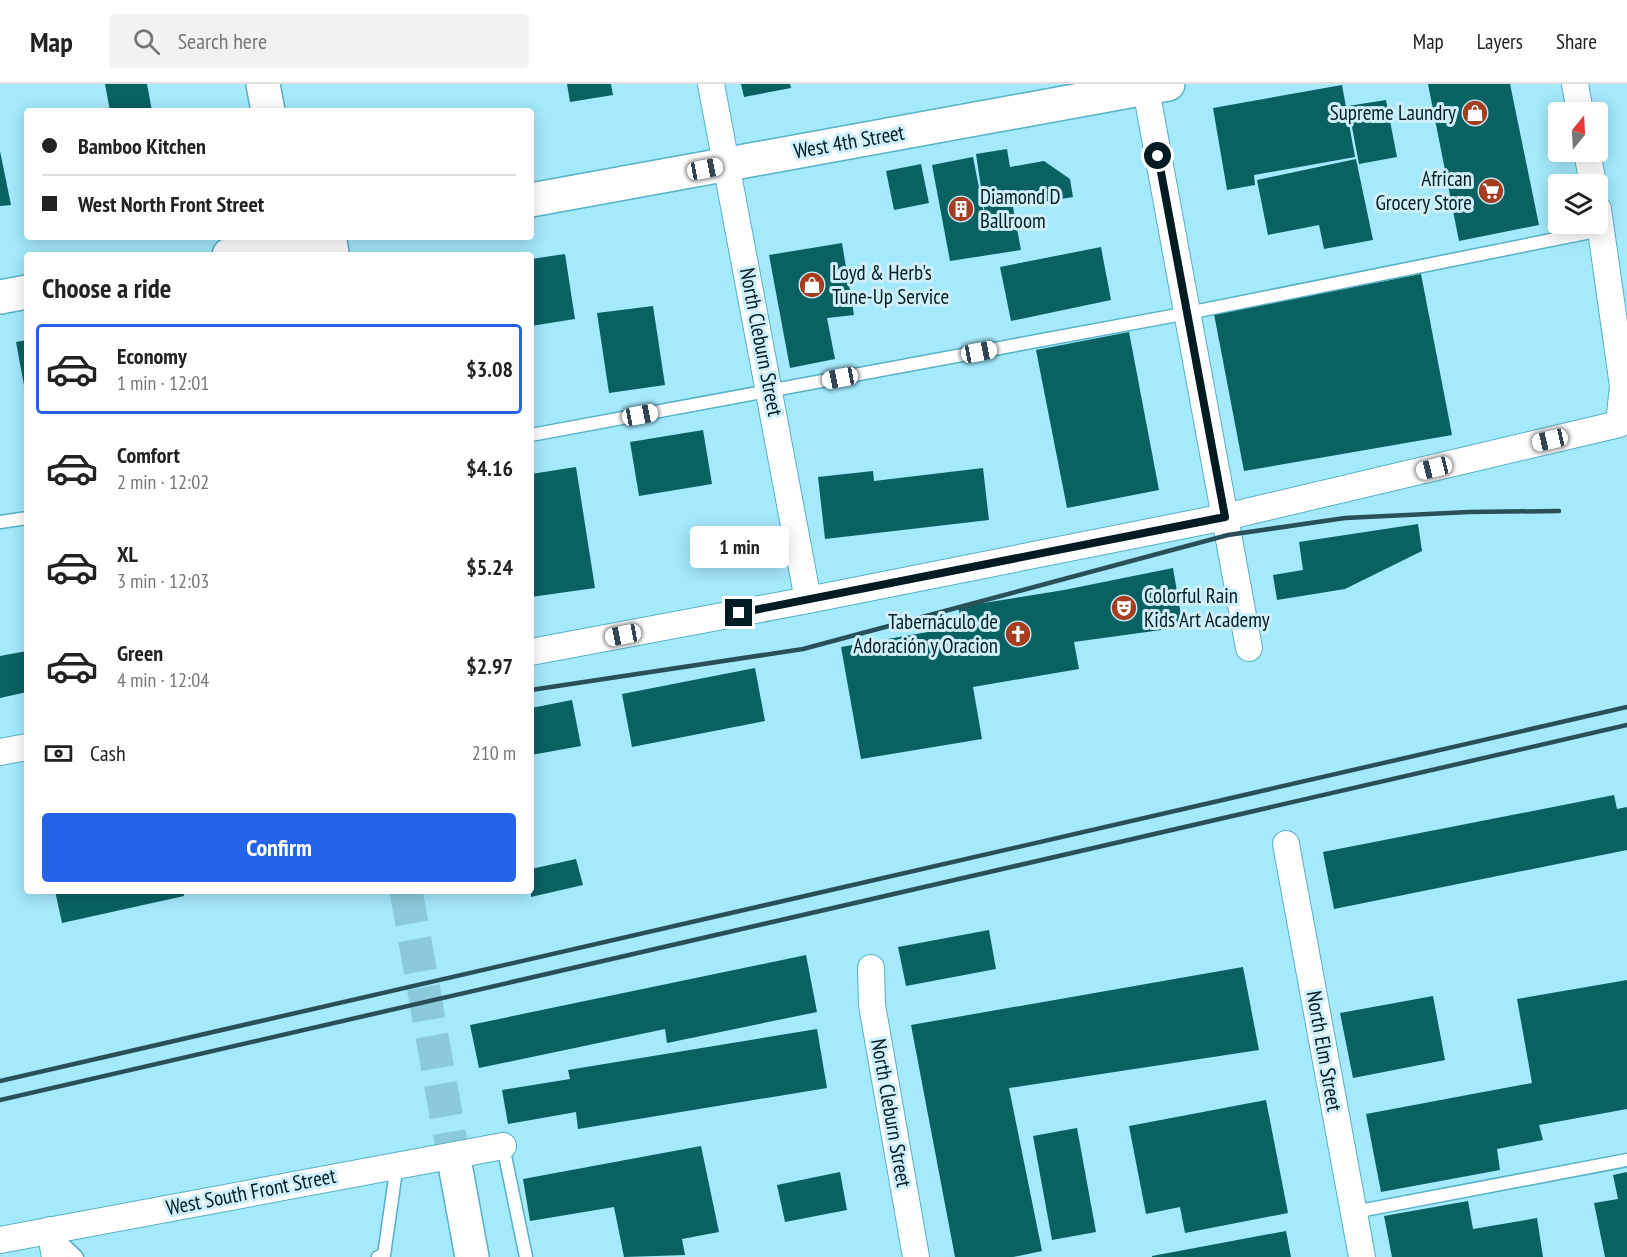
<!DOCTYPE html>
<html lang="en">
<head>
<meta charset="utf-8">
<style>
	:root { --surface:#fff; --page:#f2f2f2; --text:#222; --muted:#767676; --line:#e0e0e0; --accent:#2563eb }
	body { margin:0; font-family:"PT Sans Narrow",sans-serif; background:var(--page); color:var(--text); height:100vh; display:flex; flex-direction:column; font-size:22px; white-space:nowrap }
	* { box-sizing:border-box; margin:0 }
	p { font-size:20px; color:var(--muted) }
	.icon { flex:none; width:33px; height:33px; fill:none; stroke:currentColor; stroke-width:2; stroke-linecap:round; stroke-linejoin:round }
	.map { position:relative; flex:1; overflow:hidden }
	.side { position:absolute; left:24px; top:168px; width:510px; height:642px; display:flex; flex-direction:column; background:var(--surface); border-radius:6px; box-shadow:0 3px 15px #0003 }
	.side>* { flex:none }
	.hud { position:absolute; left:24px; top:24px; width:510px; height:132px; border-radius:6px; box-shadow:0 3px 15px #0003; display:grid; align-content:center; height:132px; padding:0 18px; background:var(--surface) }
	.needle { width:39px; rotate:18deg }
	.fabs { position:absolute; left:1548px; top:18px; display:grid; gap:12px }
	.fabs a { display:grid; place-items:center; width:60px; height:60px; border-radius:6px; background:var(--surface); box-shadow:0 3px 15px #0003; font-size:30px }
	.end { position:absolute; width:27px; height:27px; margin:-14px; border:8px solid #001b22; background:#fff; box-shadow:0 0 0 3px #fff }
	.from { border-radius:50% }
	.bubble { position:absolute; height:42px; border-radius:6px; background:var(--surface); box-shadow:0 3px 15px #0003; font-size:20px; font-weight:800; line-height:42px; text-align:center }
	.car { position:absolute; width:18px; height:36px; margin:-18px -9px; border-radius:8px; box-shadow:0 0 4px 2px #0007; background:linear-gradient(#fff 24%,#345 0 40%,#fff 0 76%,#345 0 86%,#fff 0) }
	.hud b { display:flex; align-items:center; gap:21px; height:57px; font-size:22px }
	.hud b+b { border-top:2px solid var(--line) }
	.hud i { width:15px; height:15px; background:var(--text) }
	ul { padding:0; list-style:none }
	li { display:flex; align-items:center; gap:18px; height:90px; margin:0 12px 9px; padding:0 6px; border:3px solid transparent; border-radius:6px }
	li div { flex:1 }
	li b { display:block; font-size:22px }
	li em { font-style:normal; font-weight:800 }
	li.active { border-color:var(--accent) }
	li>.icon { width:54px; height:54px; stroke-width:1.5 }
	h2 { padding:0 18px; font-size:27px; line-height:72px }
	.pay { display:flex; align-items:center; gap:15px; height:66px; padding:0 18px; font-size:22px }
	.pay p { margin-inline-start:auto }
	.button { display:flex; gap:12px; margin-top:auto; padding:12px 18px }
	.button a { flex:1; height:69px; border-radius:6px; background:var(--accent); color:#fff; font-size:24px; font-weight:800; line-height:69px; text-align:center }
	header { display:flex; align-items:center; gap:36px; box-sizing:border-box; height:84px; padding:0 30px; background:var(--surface); border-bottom:2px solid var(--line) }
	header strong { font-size:28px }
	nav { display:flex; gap:33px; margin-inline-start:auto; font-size:21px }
	.search { width:420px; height:54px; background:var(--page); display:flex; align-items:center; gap:15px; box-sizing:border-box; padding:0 21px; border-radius:6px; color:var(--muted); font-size:22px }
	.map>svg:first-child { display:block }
</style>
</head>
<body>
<header>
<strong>Map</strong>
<div class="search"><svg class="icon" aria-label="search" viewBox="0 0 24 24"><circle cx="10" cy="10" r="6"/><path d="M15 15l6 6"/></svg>Search here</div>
<nav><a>Map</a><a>Layers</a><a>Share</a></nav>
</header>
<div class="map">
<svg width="1627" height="1173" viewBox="0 0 1627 1173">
	<rect width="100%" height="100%" fill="#a4e9fc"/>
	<g fill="#096162">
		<polygon points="105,0 147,0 152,27 110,27"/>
		<polygon points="567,0 611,0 613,11 570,18"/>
		<polygon points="741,0 790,0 791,4 744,13"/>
		<polygon points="1428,0 1510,0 1539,141 1459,157"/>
		<polygon points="1342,1 1355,73 1254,91 1255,101 1227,106 1213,24"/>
		<polygon points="1386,16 1397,73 1359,80 1348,22"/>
		<polygon points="1007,65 1010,83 1044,77 1070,95 1073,113 1013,123 1021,166 950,177 932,81 973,73 988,150 976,70"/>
		<polygon points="0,67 11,121 0,122"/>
		<polygon points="1356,75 1373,156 1324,165 1319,141 1268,151 1257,96"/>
		<polygon points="921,80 929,119 894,126 886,87"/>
		<polygon points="842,159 854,231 827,234 835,275 790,284 769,171"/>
		<polygon points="1101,163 1111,216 1011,237 1000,183"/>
		<polygon points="565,170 575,235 531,242 531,175"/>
		<polygon points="1421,190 1452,351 1244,387 1214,230"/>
		<polygon points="653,222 665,301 609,309 597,229"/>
		<polygon points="1129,248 1159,406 1067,424 1036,266"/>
		<polygon points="27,256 27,312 26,312 16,258"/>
		<polygon points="703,346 712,400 639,412 630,358"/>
		<polygon points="576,383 595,504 531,513 531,390"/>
		<polygon points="983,384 989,436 825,455 818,393 873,387 874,397"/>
		<polygon points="1418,440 1422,467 1345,505 1277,516 1273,491 1303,486 1299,458"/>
		<polygon points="1173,484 1183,543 1074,558 1079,585 973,603 982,655 861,675 841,563 963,542 958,523 1064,506"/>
		<polygon points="27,567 27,608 0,614 0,572"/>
		<polygon points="755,584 765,637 632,663 622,610"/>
		<polygon points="572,616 581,662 531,671 531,624"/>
		<polygon points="1614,711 1617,725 1627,723 1627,766 1334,825 1323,768"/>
		<polygon points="576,775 583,801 531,813 531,785"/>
		<polygon points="55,807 183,807 184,812 62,839"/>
		<polygon points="989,846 996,885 906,902 898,863"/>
		<polygon points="806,871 817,928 667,959 665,945 479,984 470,941"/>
		<polygon points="1243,883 1259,966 1009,1004 1042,1167 1013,1173 955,1173 911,941"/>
		<polygon points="1627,896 1627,1025 1539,1041 1543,1056 1497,1065 1500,1086 1381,1108 1366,1030 1532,999 1517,915"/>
		<polygon points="1433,912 1445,976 1353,994 1340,929"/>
		<polygon points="817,945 827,1004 578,1045 576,1028 508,1040 502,1006 570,995 568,986"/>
		<polygon points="1266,1016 1288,1129 1185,1149 1180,1123 1146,1130 1129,1042"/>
		<polygon points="1077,1044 1096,1148 1052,1156 1033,1052"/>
		<polygon points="701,1062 719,1148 682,1155 685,1171 624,1173 614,1123 530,1137 523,1095"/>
		<polygon points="840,1088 847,1126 785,1138 777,1101"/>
		<polygon points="1627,1088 1627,1173 1605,1173 1594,1119 1618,1115 1613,1091"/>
		<polygon points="1468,1117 1473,1145 1537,1134 1543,1173 1392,1173 1384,1132"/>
		<polygon points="1286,1147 1291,1173 1152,1173 1152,1172"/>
	</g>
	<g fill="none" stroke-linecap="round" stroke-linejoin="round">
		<polyline stroke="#8bcadb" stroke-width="33" stroke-dasharray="33 16" stroke-linecap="butt" points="406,807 456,1086"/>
		<g stroke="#56b0c7" stroke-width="15">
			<g id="lane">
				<polyline points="340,153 343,171"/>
				<polyline points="531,351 1188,229 1601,146"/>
				<polyline points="0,438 27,434"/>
				<polyline points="503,1062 526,1173"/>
				<polyline points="1354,1128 1627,1076"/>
				<polyline points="55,1152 77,1173"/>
				<polyline points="378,1173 384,1171 397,1080"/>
			</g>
		</g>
		<g stroke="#56b0c7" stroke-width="28">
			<g id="street">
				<polyline points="711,0 808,516"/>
				<polyline points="1145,0 1249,564"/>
				<polyline points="1575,0 1580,28"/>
				<polyline points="1587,68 1593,100"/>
				<polyline points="531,568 808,516 1225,433 1619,340 1623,302 1598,125"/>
				<polyline points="0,668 27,663"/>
				<polyline points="1286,760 1362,1173"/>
				<polyline points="871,884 872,921 916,1173"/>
				<polyline points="50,1146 55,1173"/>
				<polyline points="0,1156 503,1062"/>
			</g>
		</g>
		<g stroke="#56b0c7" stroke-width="36">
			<g id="secondary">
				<polyline points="263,0 268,27"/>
				<polyline points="531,116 1168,0"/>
				<polyline points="229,171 330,153"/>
				<polyline points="0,213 27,208"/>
				<polyline points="456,1086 472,1173"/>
			</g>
		</g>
		<use href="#lane" stroke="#fff" stroke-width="12"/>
		<use href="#street" stroke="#fff" stroke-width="26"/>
		<use href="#secondary" stroke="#fff" stroke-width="33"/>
		<g stroke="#294f59" stroke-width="4.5">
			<polyline points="531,606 803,565 1228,451 1345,434 1469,428 1559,427"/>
			<polyline points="0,997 1627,623"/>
			<polyline points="0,1016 1627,641"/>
		</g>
	</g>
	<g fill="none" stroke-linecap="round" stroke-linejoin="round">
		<polyline stroke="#001b22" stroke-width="8" points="739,529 1225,433 1158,72"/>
	</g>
	<defs>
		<g id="shop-disc" transform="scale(1.35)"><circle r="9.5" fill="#a53d1e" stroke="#cff0fa"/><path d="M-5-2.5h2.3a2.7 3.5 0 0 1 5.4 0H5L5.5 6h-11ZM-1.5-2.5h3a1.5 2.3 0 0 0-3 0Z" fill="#fff"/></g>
		<g id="supermarket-disc" transform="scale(1.35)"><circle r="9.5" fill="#a53d1e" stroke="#cff0fa"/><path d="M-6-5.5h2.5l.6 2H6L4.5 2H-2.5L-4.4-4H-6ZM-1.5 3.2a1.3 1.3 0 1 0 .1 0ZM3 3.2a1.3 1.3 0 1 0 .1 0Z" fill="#fff"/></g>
		<g id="building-disc" transform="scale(1.35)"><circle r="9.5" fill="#a53d1e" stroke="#cff0fa"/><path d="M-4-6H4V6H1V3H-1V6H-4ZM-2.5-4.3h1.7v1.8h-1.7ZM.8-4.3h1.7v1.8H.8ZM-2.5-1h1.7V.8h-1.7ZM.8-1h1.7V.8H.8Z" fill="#fff"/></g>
		<g id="theatre-disc" transform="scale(1.35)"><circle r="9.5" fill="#a53d1e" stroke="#cff0fa"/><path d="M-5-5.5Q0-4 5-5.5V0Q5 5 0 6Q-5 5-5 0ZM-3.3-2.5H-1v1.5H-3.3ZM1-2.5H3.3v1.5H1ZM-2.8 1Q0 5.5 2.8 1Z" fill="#fff"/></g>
		<g id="church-disc" transform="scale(1.35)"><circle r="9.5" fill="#a53d1e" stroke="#cff0fa"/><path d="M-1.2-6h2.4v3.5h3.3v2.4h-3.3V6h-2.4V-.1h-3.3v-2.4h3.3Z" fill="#fff"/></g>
	</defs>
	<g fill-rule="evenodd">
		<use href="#shop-disc" x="1475" y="29"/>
		<use href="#supermarket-disc" x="1491" y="107"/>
		<use href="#building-disc" x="961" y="125"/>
		<use href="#shop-disc" x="812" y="201"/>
		<use href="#theatre-disc" x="1124" y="524"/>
		<use href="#church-disc" x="1018" y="550"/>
	</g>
	<g text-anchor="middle" stroke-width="6" stroke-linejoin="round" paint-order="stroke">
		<g font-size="21" fill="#001b22" stroke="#cff0fa" text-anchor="end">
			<text x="1456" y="36">Supreme Laundry</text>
			<text x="1472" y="102">African<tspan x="1472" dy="24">Grocery Store</tspan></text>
			<text x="980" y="120" text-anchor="start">Diamond D<tspan x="980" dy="24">Ballroom</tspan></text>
			<text x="832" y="196" text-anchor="start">Loyd &amp; Herb's<tspan x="832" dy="24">Tune-Up Service</tspan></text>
			<text x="1144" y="519" text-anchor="start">Colorful Rain<tspan x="1144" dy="24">Kids Art Academy</tspan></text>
			<text x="998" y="545">Tabernáculo de<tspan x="998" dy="24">Adoración y Oracion</tspan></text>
		</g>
		<g font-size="21" fill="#001b22" stroke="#cff0fa">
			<text transform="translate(849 58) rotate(-10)" y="7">West 4th Street</text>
			<text transform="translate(761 258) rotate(79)" y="7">North Cleburn Street</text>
			<text transform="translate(1324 967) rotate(80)" y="7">North Elm Street</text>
			<text transform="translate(891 1029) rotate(80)" y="7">North Cleburn Street</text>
			<text transform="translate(251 1108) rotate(-11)" y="7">West South Front Street</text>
		</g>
	</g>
</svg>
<div class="fabs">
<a><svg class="needle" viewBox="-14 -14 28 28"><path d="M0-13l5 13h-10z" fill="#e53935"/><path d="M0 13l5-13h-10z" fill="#767676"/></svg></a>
<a><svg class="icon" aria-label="layers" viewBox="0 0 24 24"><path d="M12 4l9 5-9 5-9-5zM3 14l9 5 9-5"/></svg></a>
</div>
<i class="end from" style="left:1158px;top:72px"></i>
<i class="end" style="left:739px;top:529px"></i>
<div class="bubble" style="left:690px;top:442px;width:99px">1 min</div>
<i class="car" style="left:705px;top:85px;rotate:79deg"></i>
<i class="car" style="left:979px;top:268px;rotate:79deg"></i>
<i class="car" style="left:840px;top:294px;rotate:259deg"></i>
<i class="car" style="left:640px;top:331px;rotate:79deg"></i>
<i class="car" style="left:1550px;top:356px;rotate:257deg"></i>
<i class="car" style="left:1434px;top:384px;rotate:256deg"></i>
<i class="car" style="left:623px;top:551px;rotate:259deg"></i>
<div class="hud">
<b><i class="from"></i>Bamboo Kitchen</b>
<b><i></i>West North Front Street</b>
</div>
<section class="side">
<h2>Choose a ride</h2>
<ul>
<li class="active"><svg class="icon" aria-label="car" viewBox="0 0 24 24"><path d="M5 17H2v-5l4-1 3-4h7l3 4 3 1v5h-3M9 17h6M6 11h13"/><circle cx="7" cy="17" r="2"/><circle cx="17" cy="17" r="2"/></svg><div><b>Economy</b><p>1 min · 12:01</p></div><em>$3.08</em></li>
<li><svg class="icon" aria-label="car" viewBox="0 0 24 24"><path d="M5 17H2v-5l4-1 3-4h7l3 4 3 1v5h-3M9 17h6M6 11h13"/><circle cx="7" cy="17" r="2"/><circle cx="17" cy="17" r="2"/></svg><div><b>Comfort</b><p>2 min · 12:02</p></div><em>$4.16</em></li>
<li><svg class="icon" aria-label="car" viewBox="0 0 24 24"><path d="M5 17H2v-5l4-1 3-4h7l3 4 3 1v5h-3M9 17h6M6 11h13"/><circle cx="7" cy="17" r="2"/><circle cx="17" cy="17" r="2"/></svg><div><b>XL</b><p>3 min · 12:03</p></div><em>$5.24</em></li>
<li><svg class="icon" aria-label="car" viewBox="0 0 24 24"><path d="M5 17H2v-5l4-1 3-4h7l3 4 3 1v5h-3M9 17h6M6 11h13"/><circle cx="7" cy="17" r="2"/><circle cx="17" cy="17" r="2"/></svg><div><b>Green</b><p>4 min · 12:04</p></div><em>$2.97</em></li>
</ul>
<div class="pay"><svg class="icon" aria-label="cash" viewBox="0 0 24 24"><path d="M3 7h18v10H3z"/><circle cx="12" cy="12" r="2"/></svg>Cash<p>210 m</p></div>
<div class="button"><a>Confirm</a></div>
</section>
</div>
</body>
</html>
